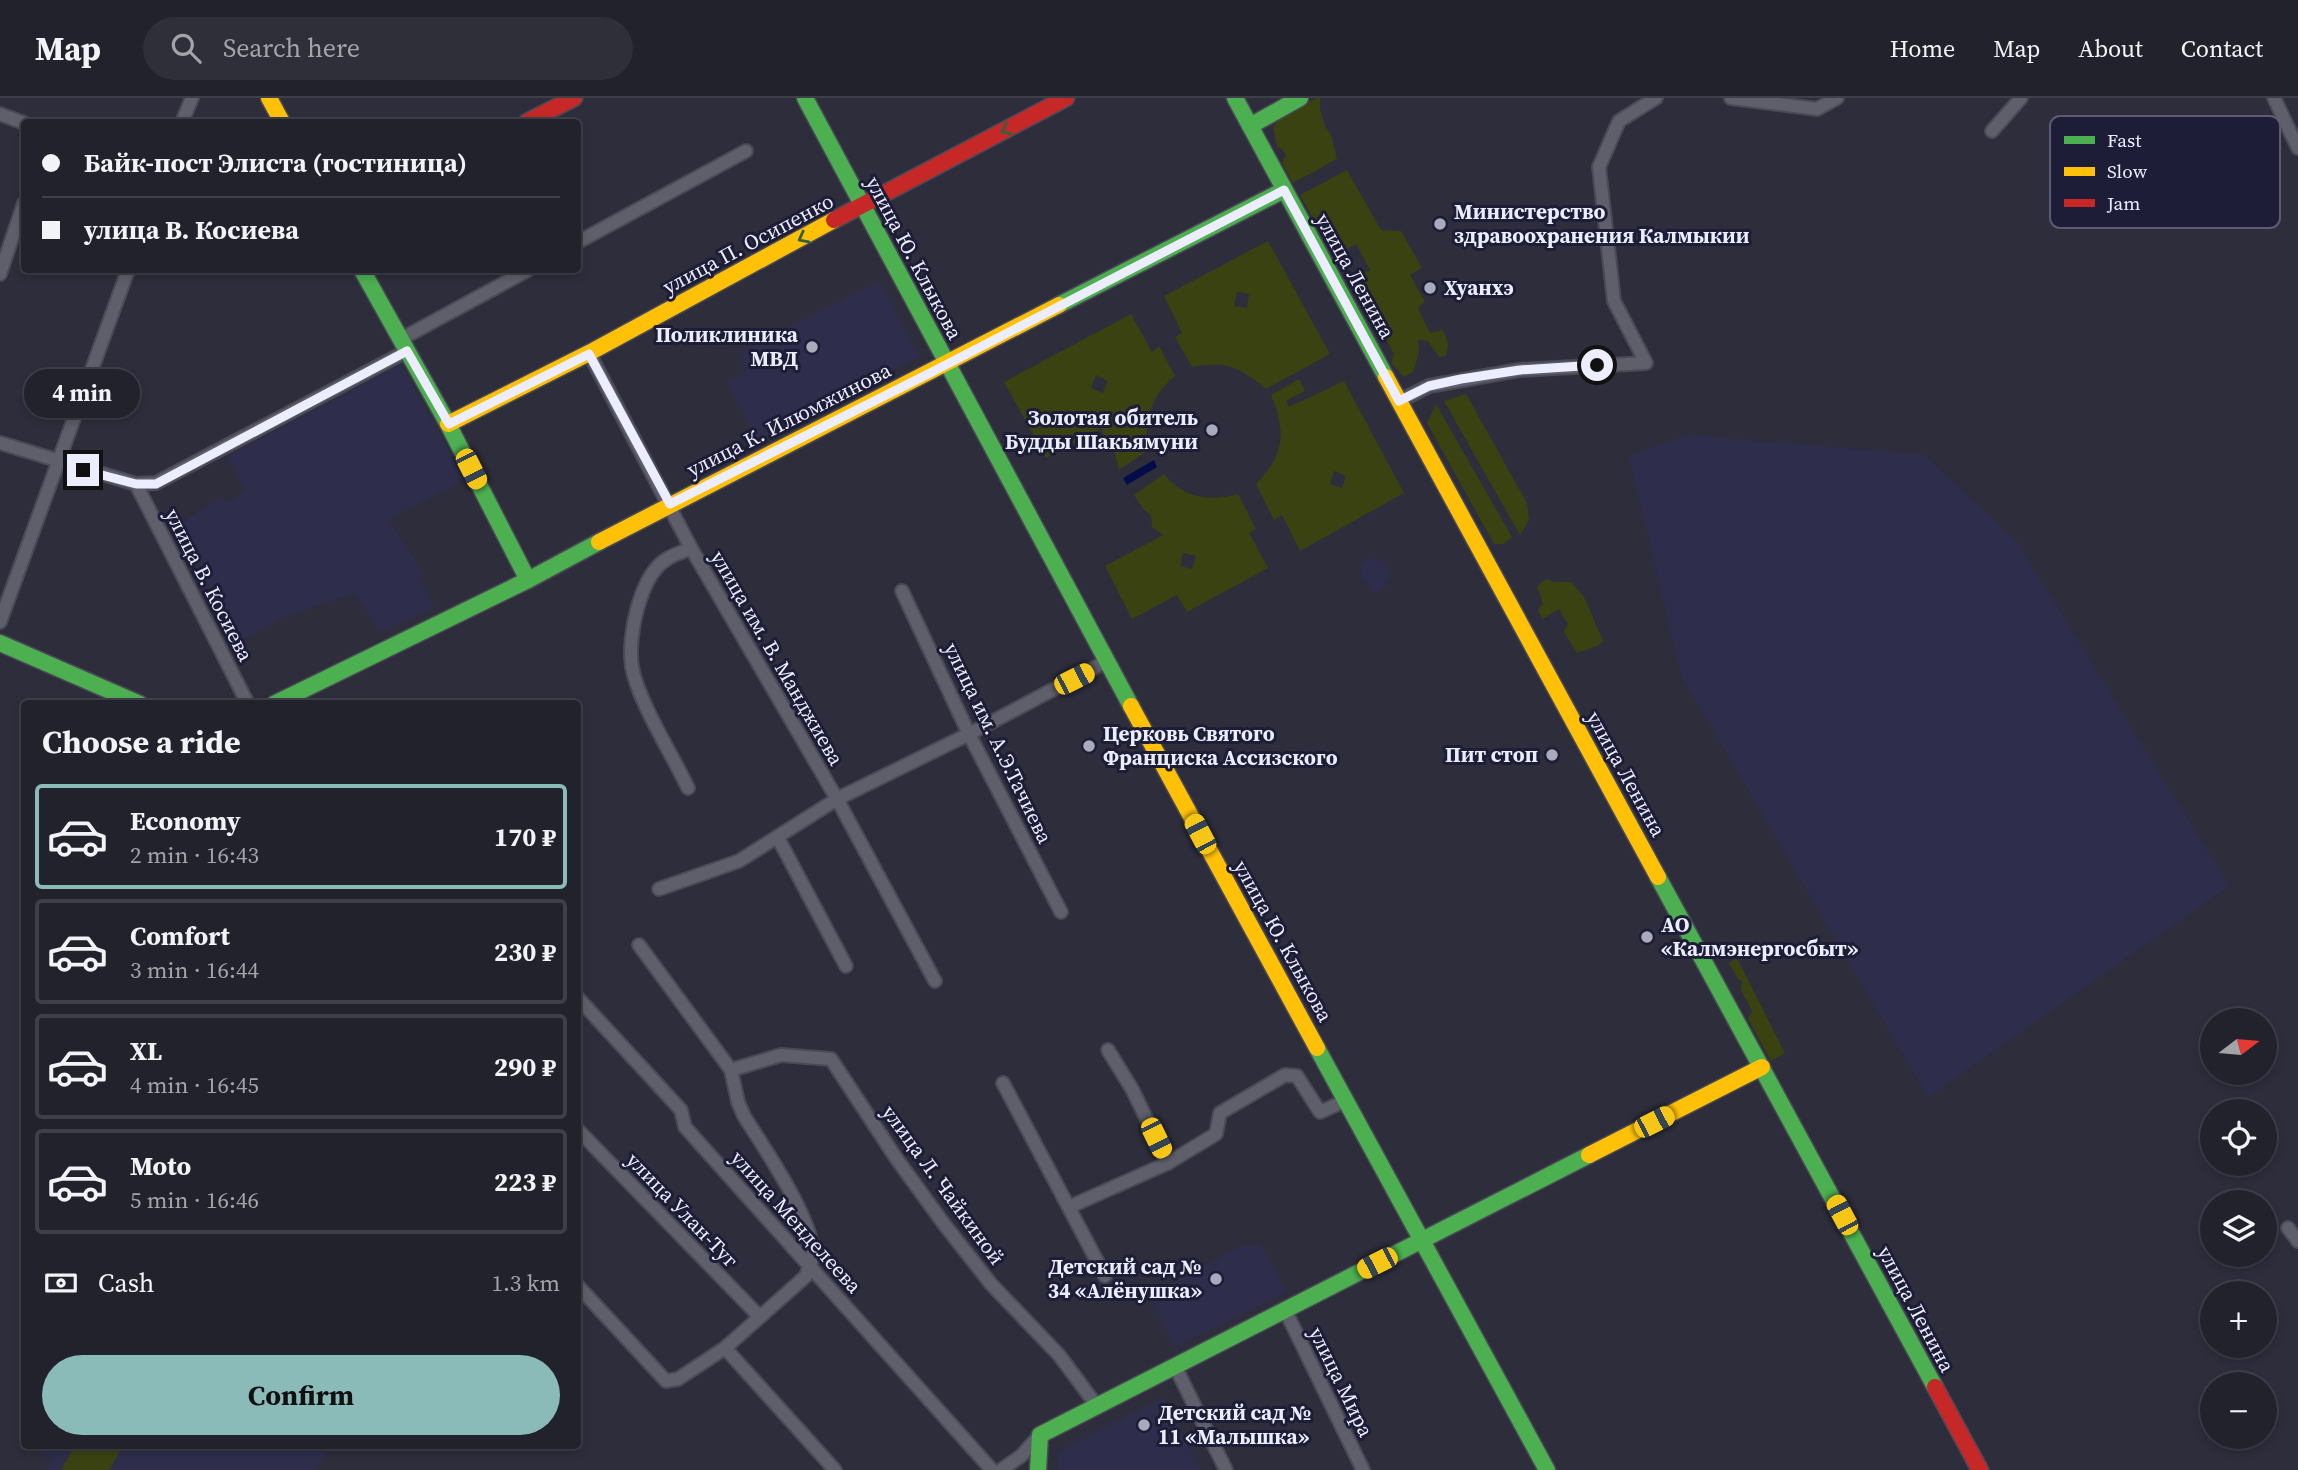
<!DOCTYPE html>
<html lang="en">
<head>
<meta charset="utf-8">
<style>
	:root { --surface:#22222d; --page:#2e2f39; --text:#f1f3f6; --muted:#a2a4aa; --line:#3f3f49; --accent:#8bbbb9 }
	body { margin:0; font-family:"Source Serif 4",serif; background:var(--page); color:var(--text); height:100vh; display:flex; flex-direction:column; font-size:26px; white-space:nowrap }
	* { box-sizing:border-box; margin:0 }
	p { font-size:23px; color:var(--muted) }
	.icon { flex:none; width:38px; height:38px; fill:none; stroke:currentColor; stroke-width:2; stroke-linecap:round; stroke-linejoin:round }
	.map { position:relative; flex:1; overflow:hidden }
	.drawer { position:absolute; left:21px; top:602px; width:560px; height:749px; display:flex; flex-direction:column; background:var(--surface); border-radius:7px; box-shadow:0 4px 10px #0003,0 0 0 2px var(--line) }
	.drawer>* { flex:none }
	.guide { position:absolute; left:21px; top:21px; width:560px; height:154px; border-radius:7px; box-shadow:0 4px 10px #0003,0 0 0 2px var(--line); display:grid; align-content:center; height:154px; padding:0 21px; background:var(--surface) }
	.needle { width:46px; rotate:74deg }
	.tools { position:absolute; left:2200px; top:910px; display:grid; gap:14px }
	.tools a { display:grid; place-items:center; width:77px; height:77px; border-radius:50%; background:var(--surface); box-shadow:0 4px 10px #0003,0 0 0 2px var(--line); font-size:35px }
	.end { position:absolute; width:32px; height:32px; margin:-16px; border:9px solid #ecedff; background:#111; box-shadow:0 0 0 4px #111 }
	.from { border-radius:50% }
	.bubble { position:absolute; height:49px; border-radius:24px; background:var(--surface); box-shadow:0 4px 10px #0003,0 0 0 2px var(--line); font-size:23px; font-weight:700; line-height:49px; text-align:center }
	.car { position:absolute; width:21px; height:42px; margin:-21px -10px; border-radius:9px; box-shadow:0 0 5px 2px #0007; background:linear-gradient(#f5c518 24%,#345 0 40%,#f5c518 0 76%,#345 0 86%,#f5c518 0) }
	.guide b { display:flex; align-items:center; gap:24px; height:66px; font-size:26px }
	.guide b+b { border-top:2px solid var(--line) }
	.guide i { width:18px; height:18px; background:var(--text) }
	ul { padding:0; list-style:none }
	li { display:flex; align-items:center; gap:21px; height:105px; margin:0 14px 10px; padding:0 7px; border:4px solid var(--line); border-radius:7px }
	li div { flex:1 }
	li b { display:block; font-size:26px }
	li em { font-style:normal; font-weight:700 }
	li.active { border-color:var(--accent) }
	li>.icon { width:63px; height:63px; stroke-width:1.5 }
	h2 { padding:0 21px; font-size:32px; line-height:84px }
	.pay { display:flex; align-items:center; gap:18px; height:77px; padding:0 21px; font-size:26px }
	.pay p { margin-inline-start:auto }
	.action { display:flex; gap:14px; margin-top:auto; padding:14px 21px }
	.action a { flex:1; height:80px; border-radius:42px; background:var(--accent); color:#111; font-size:28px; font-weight:700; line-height:80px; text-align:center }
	header { display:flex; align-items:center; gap:42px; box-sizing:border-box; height:98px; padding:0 35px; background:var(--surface); border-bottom:2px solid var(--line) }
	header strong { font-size:33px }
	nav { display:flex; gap:38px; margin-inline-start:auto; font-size:24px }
	.search { width:490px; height:63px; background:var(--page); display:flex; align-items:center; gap:18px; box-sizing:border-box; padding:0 24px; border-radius:38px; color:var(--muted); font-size:26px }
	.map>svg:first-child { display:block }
</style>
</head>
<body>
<header>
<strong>Map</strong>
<div class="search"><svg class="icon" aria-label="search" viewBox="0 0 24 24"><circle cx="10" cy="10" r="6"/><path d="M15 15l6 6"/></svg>Search here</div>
<nav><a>Home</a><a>Map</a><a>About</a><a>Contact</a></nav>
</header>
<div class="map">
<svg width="2298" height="1372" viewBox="0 0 2298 1372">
	<rect width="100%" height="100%" fill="#2d2d3c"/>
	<g fill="#2e2e4c">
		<polygon points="879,183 919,258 758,342 727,284 747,274 739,255"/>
		<polygon points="401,266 464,381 389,422 422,473 418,480 435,510 379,534 356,495 286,518 238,543 178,426 219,401 228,404 246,393 227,359"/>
		<polygon points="1690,337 1924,357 2018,445 2229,788 1928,999 1682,579 1629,358"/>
		<polygon points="1373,459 1375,464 1381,461 1391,479 1385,482 1387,487 1373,495 1366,483 1361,481 1363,475 1359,467"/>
		<polygon points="1261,1146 1286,1194 1174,1249 1150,1197 1239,1149"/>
		<polygon points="1164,1300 1201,1372 1059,1372 1059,1353"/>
		<polygon points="28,1348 329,1348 316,1372 46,1372 52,1361"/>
	</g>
	<g fill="#3a4212" fill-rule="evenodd">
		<polygon points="1317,0 1320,0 1320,11 1325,28 1331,37 1337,61 1293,85 1282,65 1286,57 1283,52 1277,49 1273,29 1284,16"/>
		<polygon points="1347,72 1381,132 1401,133 1422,170 1410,177 1425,204 1418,210 1430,235 1443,232 1448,246 1446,258 1439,259 1428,243 1418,242 1419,254 1413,274 1404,279 1391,265 1394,256 1371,212 1361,211 1354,197 1354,181 1370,172 1356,146 1341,154 1348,170 1342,173 1300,97"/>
		<path d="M1268,143L1330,256L1266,291C1240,269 1226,263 1192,269L1175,239L1182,235L1164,198ZM1237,194L1249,196L1247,210L1234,208Z"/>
		<path d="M1131,216L1152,254L1159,248L1175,278C1152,297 1142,323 1149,352L1119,372L1113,348L1103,339L1102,330L1046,360L1004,284ZM1096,277L1108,283L1103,295L1091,290Z"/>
		<path d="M1299,281L1305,293L1286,303L1289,309L1344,283L1404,395L1300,453L1282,417L1274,422L1256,386C1285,357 1286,333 1271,297ZM1334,373L1346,378L1342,390L1330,386Z"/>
		<polygon points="1466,296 1527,405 1529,422 1520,437 1444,303"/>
		<polygon points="1436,306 1512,439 1503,446 1494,446 1427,325"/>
		<path d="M1164,376C1183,400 1210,404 1238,396L1256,431L1249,435L1268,470L1187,514L1177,497L1132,521L1105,468L1163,437L1152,429L1151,417L1144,412L1134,397ZM1183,455L1196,458L1192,471L1180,468Z"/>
		<polygon points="1546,481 1554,484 1571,484 1584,499 1603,543 1597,548 1577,555 1564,534 1568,526 1559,511 1542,521 1538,512 1543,505 1537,488"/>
		<polygon points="1735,861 1738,862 1785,955 1771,963 1748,921 1752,913 1741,892 1742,883 1738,881 1729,865"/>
		<polygon points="75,1348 123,1348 109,1372 61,1372"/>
	</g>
	<polygon fill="#040d4a" points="1154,362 1157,369 1127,387 1123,380"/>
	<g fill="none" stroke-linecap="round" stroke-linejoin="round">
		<g stroke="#4a4a56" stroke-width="16">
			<g id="street">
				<polyline points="1731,0 1817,11 1837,0"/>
				<polyline points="2274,0 2298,50"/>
				<polyline points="0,16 24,25"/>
				<polyline points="182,24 192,0"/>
				<polyline points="1992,33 2021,0"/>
				<polyline points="578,144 746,53"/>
				<polyline points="0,176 24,105"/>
				<polyline points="401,241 528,172"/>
				<polyline points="589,255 691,450 837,701 935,883"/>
				<polyline points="1399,303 1429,288 1519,272 1646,265 1614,203 1599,69 1619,23 1656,0"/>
				<polyline points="0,345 136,386 156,385 407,253"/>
				<polyline points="136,386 248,606"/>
				<polyline points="902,493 969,636 1061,814"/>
				<polyline points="0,524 128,172"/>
				<path d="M688,690C672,656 638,603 632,569C627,539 640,477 667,461C674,456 684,454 691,450"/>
				<polyline points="778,740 846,868"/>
				<polyline points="659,791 739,763 837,701 969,636 1107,563"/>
				<polyline points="578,900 681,1012 685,1029 992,1372"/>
				<polyline points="1108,952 1132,991 1168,1065"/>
				<polyline points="731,972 781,957 831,961 896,1060 944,1126 991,1186 1059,1257 1097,1308"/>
				<polyline points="1003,985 1105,1178"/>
				<polyline points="578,1032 759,1218"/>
				<polyline points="1069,1109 1168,1065 1216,1036 1220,1015 1285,977 1297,978 1320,1014 1347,1002"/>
				<polyline points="2288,1130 2298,1143"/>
				<path d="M578,1188L666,1283L678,1281L725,1250L806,1178C807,1173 811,1167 812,1162C820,1130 762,1047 744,1018L738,1004L731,972L639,847"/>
				<polyline points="1285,1212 1363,1372"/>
				<polyline points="725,1250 835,1372"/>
				<polyline points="1175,1268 1226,1372"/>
				<polyline points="1001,1372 1021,1358 1040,1337"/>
			</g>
		</g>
		<g stroke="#4a4a56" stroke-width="19">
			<g id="fast">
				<polyline points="805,0 1131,608"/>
				<polyline points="1235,0 1386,279"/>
				<polyline points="1250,28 1300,0"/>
				<polyline points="362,172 448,326 528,482"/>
				<polyline points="1059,207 1284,92"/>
				<polyline points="0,545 140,606"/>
				<polyline points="274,606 528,482 599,444"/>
				<polyline points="1658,779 1935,1289"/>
				<polyline points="1317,950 1547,1372"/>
				<polyline points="1038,1372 1040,1337 1589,1057"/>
			</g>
		</g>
		<g stroke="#4a4a56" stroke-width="19">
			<g id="slow">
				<polyline points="269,0 282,24"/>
				<polyline points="1386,279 1658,779"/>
				<polyline points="448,326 589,255 834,122"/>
				<polyline points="599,444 1059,207"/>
				<polyline points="1131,608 1317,950"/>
				<polyline points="1589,1057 1762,969"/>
			</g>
		</g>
		<g stroke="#4a4a56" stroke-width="19">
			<g id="jam">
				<polyline points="527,24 574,0"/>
				<polyline points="834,122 1066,0"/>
				<polyline points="1935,1289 1980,1372"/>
			</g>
		</g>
		<use href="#street" stroke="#5f5f6b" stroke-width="12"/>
		<use href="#fast" stroke="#4caf50" stroke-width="16"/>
		<use href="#slow" stroke="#ffc107" stroke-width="16"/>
		<use href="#jam" stroke="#c62828" stroke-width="16"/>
	</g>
	<defs><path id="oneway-chevron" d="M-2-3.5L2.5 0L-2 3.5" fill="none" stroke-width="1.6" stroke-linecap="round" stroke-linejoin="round" transform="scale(1.75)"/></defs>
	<g stroke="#335f42">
		<use href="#oneway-chevron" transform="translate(1006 32) rotate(152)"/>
		<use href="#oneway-chevron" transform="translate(803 140) rotate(152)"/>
	</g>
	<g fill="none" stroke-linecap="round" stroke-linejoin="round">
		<polyline stroke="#ecedff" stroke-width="9" points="83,372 136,386 156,386 407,253 449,326 589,256 670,406 932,274 1284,92 1399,303 1429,288 1461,281 1520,272 1597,267"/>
	</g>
	<g fill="#a9aabb" stroke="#1e1d37" stroke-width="2.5">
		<circle cx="1440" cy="126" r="7"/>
		<circle cx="1430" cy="190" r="7"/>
		<circle cx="812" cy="249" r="7"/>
		<circle cx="1212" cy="332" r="7"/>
		<circle cx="1089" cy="648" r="7"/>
		<circle cx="1552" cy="657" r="7"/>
		<circle cx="1647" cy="839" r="7"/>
		<circle cx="1216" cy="1181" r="7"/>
		<circle cx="1144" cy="1327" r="7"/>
	</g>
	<g text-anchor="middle" stroke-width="6" stroke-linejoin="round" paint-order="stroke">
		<g font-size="21" font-weight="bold" fill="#ecedff" stroke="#1e1d37" text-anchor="start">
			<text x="1454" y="121">Министерство<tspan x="1454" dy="24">здравоохранения Калмыкии</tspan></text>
			<text x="1444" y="197">Хуанхэ</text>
			<text x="798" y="244" text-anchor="end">Поликлиника<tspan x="798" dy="24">МВД</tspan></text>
			<text x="1198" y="327" text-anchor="end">Золотая обитель<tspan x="1198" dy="24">Будды Шакьямуни</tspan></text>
			<text x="1103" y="643">Церковь Святого<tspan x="1103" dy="24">Франциска Ассизского</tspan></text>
			<text x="1538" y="664" text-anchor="end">Пит стоп</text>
			<text x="1661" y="834">АО<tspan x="1661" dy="24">«Калмэнергосбыт»</tspan></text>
			<text x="1202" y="1176" text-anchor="end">Детский сад №<tspan x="1202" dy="24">34 «Алёнушка»</tspan></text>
			<text x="1158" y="1322">Детский сад №<tspan x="1158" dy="24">11 «Малышка»</tspan></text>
		</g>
		<g font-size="21" fill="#ecedff" stroke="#1e1d37">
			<text transform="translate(748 146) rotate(-28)" y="7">улица П. Осипенко</text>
			<text transform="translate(914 160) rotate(62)" y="7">улица Ю. Клыкова</text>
			<text transform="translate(1355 178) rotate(61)" y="7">улица Ленина</text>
			<text transform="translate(789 322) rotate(-27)" y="7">улица К. Илюмжинова</text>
			<text transform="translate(209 487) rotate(63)" y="7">улица В. Косиева</text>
			<text transform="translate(777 560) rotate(60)" y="7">улица им. В. Манджиева</text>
			<text transform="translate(998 645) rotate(64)" y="7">улица им. А.Э.Тачиева</text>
			<text transform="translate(1626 676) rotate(61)" y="7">улица Ленина</text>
			<text transform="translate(1283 843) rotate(61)" y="7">улица Ю. Клыкова</text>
			<text transform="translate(943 1087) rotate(54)" y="7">улица Л. Чайкиной</text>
			<text transform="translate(682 1112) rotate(46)" y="7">улица Улан-Туг</text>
			<text transform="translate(796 1124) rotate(48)" y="7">улица Менделеева</text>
			<text transform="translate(1916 1211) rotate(62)" y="7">улица Ленина</text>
			<text transform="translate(1341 1284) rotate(64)" y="7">улица Мира</text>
		</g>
	</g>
	<rect x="2050" y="18" width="230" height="112" rx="10" fill="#1e1d37" stroke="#5c5b73" stroke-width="2"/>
	<rect x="2064" y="38" width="31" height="8" fill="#4caf50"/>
	<rect x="2064" y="69" width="31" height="9" fill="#ffc107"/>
	<rect x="2064" y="101" width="31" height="8" fill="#c62828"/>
	<g font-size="19" fill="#ecedff">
		<text x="2107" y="49">Fast</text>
		<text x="2107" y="80">Slow</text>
		<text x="2107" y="112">Jam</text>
	</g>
</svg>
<div class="tools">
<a><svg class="needle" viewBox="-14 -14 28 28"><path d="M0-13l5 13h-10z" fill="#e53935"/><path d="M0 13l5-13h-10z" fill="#a2a4aa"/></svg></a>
<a><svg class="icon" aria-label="locate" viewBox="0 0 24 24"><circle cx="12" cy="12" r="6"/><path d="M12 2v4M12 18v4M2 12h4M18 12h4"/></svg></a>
<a><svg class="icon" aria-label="layers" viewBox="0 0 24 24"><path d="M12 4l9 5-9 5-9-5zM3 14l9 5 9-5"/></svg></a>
<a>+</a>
<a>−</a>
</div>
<i class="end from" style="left:1597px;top:267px"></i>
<i class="end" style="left:83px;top:372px"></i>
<div class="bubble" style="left:24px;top:271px;width:116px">4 min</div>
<i class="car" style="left:471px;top:371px;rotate:153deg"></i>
<i class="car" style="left:1074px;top:581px;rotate:63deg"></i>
<i class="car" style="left:1200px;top:736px;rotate:332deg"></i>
<i class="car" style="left:1654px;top:1024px;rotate:63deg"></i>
<i class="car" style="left:1156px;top:1040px;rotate:154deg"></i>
<i class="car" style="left:1842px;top:1117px;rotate:332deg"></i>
<i class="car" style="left:1377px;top:1165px;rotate:243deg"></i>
<div class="guide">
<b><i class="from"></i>Байк-пост Элиста (гостиница)</b>
<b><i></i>улица В. Косиева</b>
</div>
<section class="drawer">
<h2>Choose a ride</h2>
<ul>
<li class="active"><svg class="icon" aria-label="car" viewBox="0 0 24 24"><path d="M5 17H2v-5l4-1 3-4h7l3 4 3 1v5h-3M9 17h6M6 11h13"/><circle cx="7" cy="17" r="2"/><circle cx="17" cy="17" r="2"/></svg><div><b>Economy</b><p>2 min · 16:43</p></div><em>170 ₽</em></li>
<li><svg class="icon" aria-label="car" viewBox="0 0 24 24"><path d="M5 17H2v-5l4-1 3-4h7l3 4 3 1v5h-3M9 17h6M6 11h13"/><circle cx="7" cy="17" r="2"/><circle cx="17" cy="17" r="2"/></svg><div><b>Comfort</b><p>3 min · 16:44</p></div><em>230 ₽</em></li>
<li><svg class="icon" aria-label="car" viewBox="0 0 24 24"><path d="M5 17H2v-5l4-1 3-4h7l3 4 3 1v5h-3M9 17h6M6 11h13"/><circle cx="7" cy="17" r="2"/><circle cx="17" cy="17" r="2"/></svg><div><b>XL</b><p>4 min · 16:45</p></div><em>290 ₽</em></li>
<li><svg class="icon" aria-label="car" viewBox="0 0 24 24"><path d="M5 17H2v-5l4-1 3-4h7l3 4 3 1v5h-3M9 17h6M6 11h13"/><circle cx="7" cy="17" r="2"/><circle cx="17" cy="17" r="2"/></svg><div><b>Moto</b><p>5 min · 16:46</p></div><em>223 ₽</em></li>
</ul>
<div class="pay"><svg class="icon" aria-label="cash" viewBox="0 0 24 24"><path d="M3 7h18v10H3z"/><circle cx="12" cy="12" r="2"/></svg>Cash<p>1.3 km</p></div>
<div class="action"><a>Confirm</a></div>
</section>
</div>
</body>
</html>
